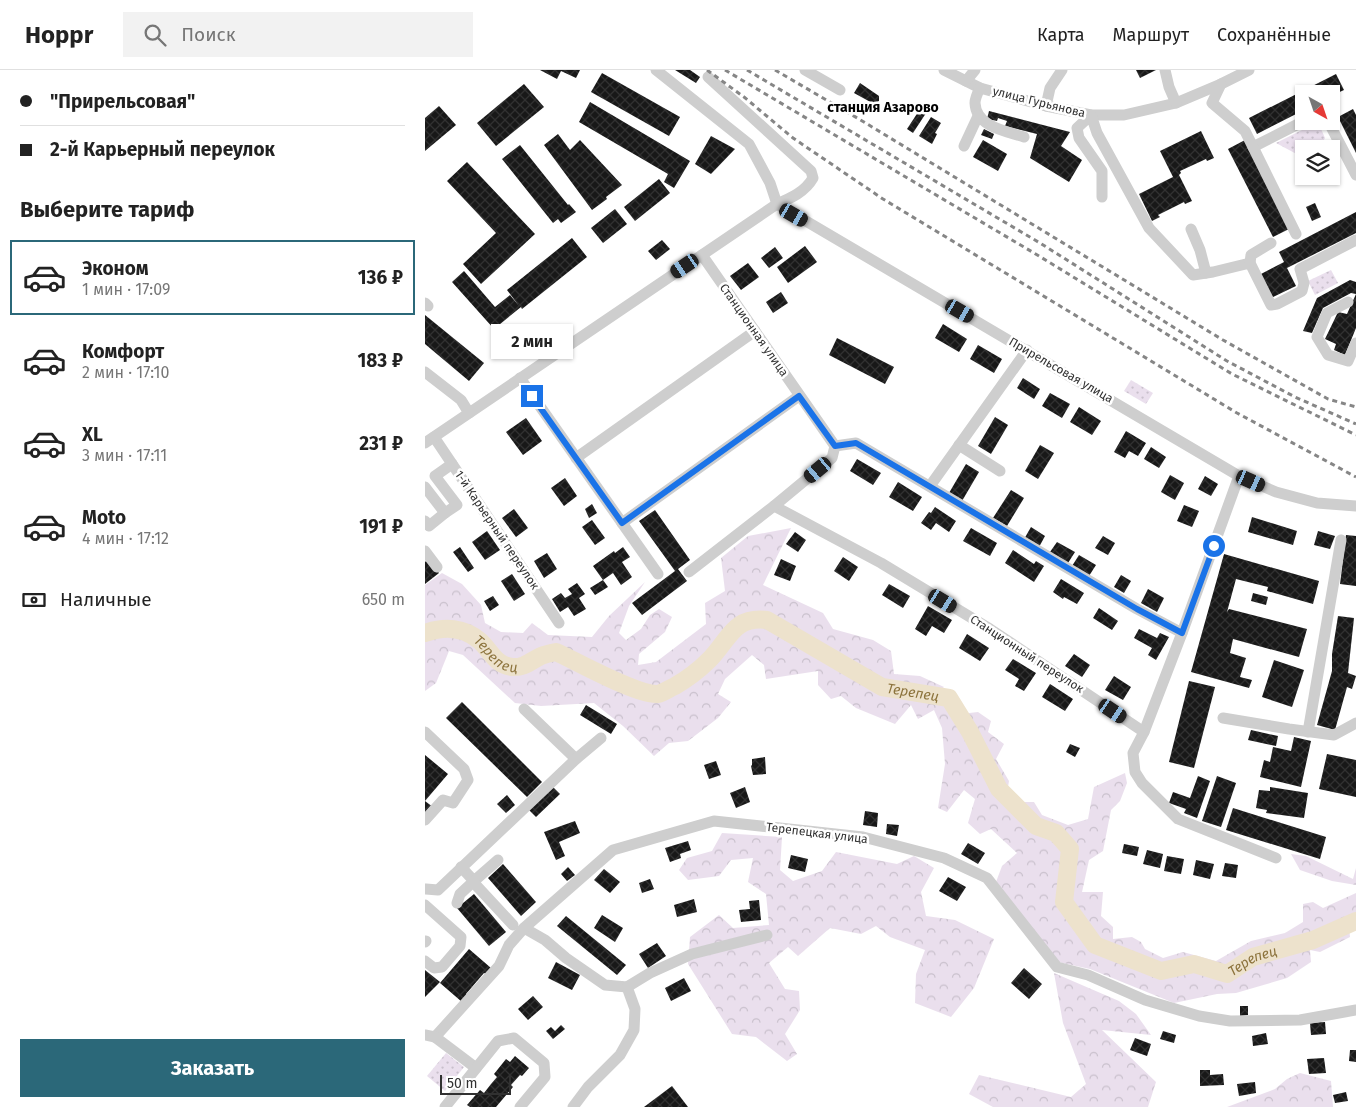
<!DOCTYPE html>
<html lang="ru">
<head>
<meta charset="utf-8">
<style>
	:root { --surface:#fff; --page:#f2f2f2; --text:#222; --muted:#767676; --line:#e0e0e0; --accent:#2b6879 }
	body { margin:0; font-family:"Fira Sans",sans-serif; background:var(--page); color:var(--text); height:100vh; display:flex; flex-direction:column; font-size:19px; white-space:nowrap }
	* { box-sizing:border-box; margin:0 }
	p { font-size:16px; color:var(--muted) }
	.icon { flex:none; width:28px; height:28px; fill:none; stroke:currentColor; stroke-width:2; stroke-linecap:round; stroke-linejoin:round }
	.map { position:relative; flex:1; overflow:hidden }
	.side { display:flex; flex-direction:column; background:var(--surface); width:425px }
	.side>* { flex:none }
	.guide { display:grid; align-content:center; height:110px; padding:0 20px; background:var(--surface) }
	.needle { width:32px; rotate:140deg }
	.fabs { position:absolute; left:870px; top:15px; display:grid; gap:10px }
	.fabs a { display:grid; place-items:center; width:45px; height:45px; border-radius:0px; background:var(--surface); box-shadow:0 1px 4px #0004; font-size:25px }
	.scale { position:absolute; left:15px; bottom:12px; width:71px; box-sizing:border-box; padding-left:5px; border:2px solid #313131; border-top:0; font-size:14px; line-height:18px; white-space:nowrap; color:#313131; -webkit-text-stroke:4px #fff; paint-order:stroke }
	.end { position:absolute; width:22px; height:22px; margin:-11px; border:6px solid #1a73e8; background:#fff; box-shadow:0 0 0 2px #fff }
	.from { border-radius:50% }
	.bubble { position:absolute; height:35px; border-radius:0px; background:var(--surface); box-shadow:0 1px 4px #0004; font-size:16px; font-weight:700; line-height:35px; text-align:center }
	.car { position:absolute; width:15px; height:30px; margin:-15px -8px; border-radius:6px; box-shadow:0 0 4px 1px #0007; background:linear-gradient(#222 24%,#8ab4d8 0 40%,#222 0 76%,#8ab4d8 0 86%,#222 0) }
	.guide b { display:flex; align-items:center; gap:18px; height:48px; font-size:19px }
	.guide b+b { border-top:1px solid var(--line) }
	.guide i { width:12px; height:12px; background:var(--text) }
	ul { padding:0; list-style:none }
	li { display:flex; align-items:center; gap:15px; height:75px; margin:0 10px 8px; padding:0 10px; border:2px solid transparent; border-radius:0px }
	li div { flex:1 }
	li b { display:block; font-size:19px }
	li em { font-style:normal; font-weight:700 }
	li.on { border-color:var(--accent) }
	li>.icon { width:45px; height:45px; stroke-width:1.5 }
	h2 { padding:0 20px; font-size:22px; line-height:60px }
	.pay { display:flex; align-items:center; gap:12px; height:55px; padding:0 20px; font-size:19px }
	.pay p { margin-inline-start:auto }
	.primary-button { display:flex; gap:10px; margin-top:auto; padding:10px 20px }
	.primary-button a { flex:1; height:58px; border-radius:0px; background:var(--accent); color:#fff; font-size:20px; font-weight:700; line-height:58px; text-align:center }
	header { display:flex; align-items:center; gap:30px; box-sizing:border-box; height:70px; padding:0 25px; background:var(--surface); border-bottom:1px solid var(--line) }
	header strong { font-size:24px }
	nav { display:flex; gap:28px; margin-inline-start:auto; font-size:18px }
	.search { width:350px; height:45px; background:var(--page); display:flex; align-items:center; gap:12px; box-sizing:border-box; padding:0 18px; border-radius:0px; color:var(--muted); font-size:19px }
	main { display:flex; flex:1; min-height:0 }
	.map>svg:first-child { display:block }
</style>
</head>
<body>
<header>
<strong>Hoppr</strong>
<div class="search"><svg class="icon" aria-label="search" viewBox="0 0 24 24"><circle cx="10" cy="10" r="6"/><path d="M15 15l6 6"/></svg>Поиск</div>
<nav><a>Карта</a><a>Маршрут</a><a>Сохранённые</a></nav>
</header>
<main>
<section class="side">
<div class="guide">
<b><i class="from"></i>&quot;Прирельсовая&quot;</b>
<b><i></i>2-й Карьерный переулок</b>
</div>
<h2>Выберите тариф</h2>
<ul>
<li class="on"><svg class="icon" aria-label="car" viewBox="0 0 24 24"><path d="M5 17H2v-5l4-1 3-4h7l3 4 3 1v5h-3M9 17h6M6 11h13"/><circle cx="7" cy="17" r="2"/><circle cx="17" cy="17" r="2"/></svg><div><b>Эконом</b><p>1 мин · 17:09</p></div><em>136 ₽</em></li>
<li><svg class="icon" aria-label="car" viewBox="0 0 24 24"><path d="M5 17H2v-5l4-1 3-4h7l3 4 3 1v5h-3M9 17h6M6 11h13"/><circle cx="7" cy="17" r="2"/><circle cx="17" cy="17" r="2"/></svg><div><b>Комфорт</b><p>2 мин · 17:10</p></div><em>183 ₽</em></li>
<li><svg class="icon" aria-label="car" viewBox="0 0 24 24"><path d="M5 17H2v-5l4-1 3-4h7l3 4 3 1v5h-3M9 17h6M6 11h13"/><circle cx="7" cy="17" r="2"/><circle cx="17" cy="17" r="2"/></svg><div><b>XL</b><p>3 мин · 17:11</p></div><em>231 ₽</em></li>
<li><svg class="icon" aria-label="car" viewBox="0 0 24 24"><path d="M5 17H2v-5l4-1 3-4h7l3 4 3 1v5h-3M9 17h6M6 11h13"/><circle cx="7" cy="17" r="2"/><circle cx="17" cy="17" r="2"/></svg><div><b>Moto</b><p>4 мин · 17:12</p></div><em>191 ₽</em></li>
</ul>
<div class="pay"><svg class="icon" aria-label="cash" viewBox="0 0 24 24"><path d="M3 7h18v10H3z"/><circle cx="12" cy="12" r="2"/></svg>Наличные<p>650 m</p></div>
<div class="primary-button"><a>Заказать</a></div>
</section>
<div class="map">
<svg width="931" height="1037" viewBox="0 0 931 1037">
	<defs>
		<pattern id="forest-crowns" width="20" height="18" patternUnits="userSpaceOnUse" patternTransform="scale(1.25)"><rect width="20" height="18" fill="#eadfed"/><path d="M2 6a3 3 0 1 1 6 0M12 15a3 3 0 1 1 6 0" fill="none" stroke="#c9c0cc"/></pattern>
		<pattern id="park-dots" width="8" height="8" patternUnits="userSpaceOnUse" patternTransform="scale(1.25)"><rect width="8" height="8" fill="#eadfed"/><path d="M2 2h.1M6 6h.1" fill="none" stroke="#c9c0cc" stroke-width="1.8" stroke-linecap="round"/></pattern>
		<pattern id="building-cross-hatch" width="8" height="8" patternUnits="userSpaceOnUse" patternTransform="scale(1.25)"><rect width="8" height="8" fill="#181818"/><path d="M0 0l8 8M0 8l8-8" fill="none" stroke="#313131"/></pattern>
	</defs>
	<rect width="100%" height="100%" fill="#fff"/>
	<g fill="url(#forest-crowns)">
		<polygon points="366,458 338,515 398,543 408,559 448,570 466,581 469,604 495,606 519,617 505,629 520,634 527,645 553,642 566,651 563,662 579,674 571,689 584,711 583,717 597,732 609,732 617,745 643,755 663,749 669,717 700,703 702,713 695,731 686,740 678,781 664,790 657,822 678,822 676,846 688,857 688,869 707,867 716,872 720,879 738,888 758,882 791,891 826,871 860,863 878,852 878,834 888,832 898,838 931,823 931,855 923,846 925,867 895,882 885,880 886,892 862,908 811,923 792,924 749,933 665,899 633,892 571,812 577,796 592,783 566,759 555,764 543,753 550,729 539,720 522,742 513,738 520,694 517,658 509,640 493,649 486,635 470,654 431,638 416,626 406,629 393,615 393,601 341,609 339,595 327,585 300,609 293,624 306,632 293,648 263,671 244,673 229,686 198,656 169,633 116,636 90,633 38,585 24,581 11,613 0,621 0,515 17,503 37,514 56,535 60,553 76,562 98,563 107,553 123,565 167,567 184,546 220,512 204,536 194,563 201,570 216,559 225,545 234,539 247,547 240,562 214,584 213,595 231,592 281,554 280,533 300,521 296,488 323,466"/>
		<polygon points="297,763 357,767 355,800 368,811 397,801 411,782 472,794 489,786 509,798 496,822 501,846 530,850 569,869 549,918 526,947 490,933 491,904 500,880 465,867 451,856 436,864 405,858 373,886 363,877 344,893 360,919 374,921 375,940 360,964 372,984 362,991 331,967 307,964 263,894 265,867 294,845 308,858 344,855 341,824 323,812 328,788 306,790 294,806 263,810 254,800 262,788 287,781"/>
		<polygon points="866,784 881,786 928,809 931,798 931,815 907,811 875,800"/>
		<polygon points="629,903 694,931 711,944 726,965 677,960 731,1012 723,1037 568,1037 544,1024 554,1005 646,1027 661,1014 638,953"/>
		<polygon points="875,1003 906,1011 908,1037 802,1037 850,1019 862,1009"/>
	</g>
	<g fill="url(#park-dots)">
		<polygon points="893,52 900,68 894,79 879,79 879,88 851,73"/>
		<polygon points="906,200 913,213 890,225 883,211"/>
		<polygon points="706,310 728,323 721,334 699,321"/>
		<polygon points="21,983 39,997 20,1021 2,1006"/>
	</g>
	<g fill="none" stroke-linecap="round" stroke-linejoin="round">
		<path stroke="#ede2cc" stroke-width="18" id="s1" d="M0,563C19,556 39,557 55,571C66,581 70,595 87,597C99,598 106,591 116,586C121,584 126,583 131,582C153,592 213,626 233,624C238,623 245,618 250,616C262,609 274,600 283,591C304,571 307,546 342,550L457,617L524,628L545,662L574,719L611,756L631,763L645,779L639,832L670,875L736,901L769,894L802,904L828,887L888,870L931,851"/>
	</g>
	<g fill="url(#building-cross-hatch)">
		<polygon points="115,0 155,0 151,8 136,1 132,9"/>
		<polygon points="250,0 265,0 275,7 271,13"/>
		<polygon points="711,0 731,0 715,8"/>
		<polygon points="177,3 255,47 244,66 166,22"/>
		<polygon points="911,4 919,20 906,26 906,24 879,24 879,40 832,64 824,48"/>
		<polygon points="435,13 454,26 454,31 449,34 429,23"/>
		<polygon points="99,14 119,37 71,76 52,53"/>
		<polygon points="165,32 265,91 249,118 239,112 243,104 154,52"/>
		<polygon points="499,33 505,37 488,63 482,59"/>
		<polygon points="14,36 31,55 0,81 0,48"/>
		<polygon points="928,39 931,45 931,83 913,47"/>
		<polygon points="564,41 645,62 636,76 657,90 644,112 605,88 612,64 580,56 582,51 573,48 572,51 562,49"/>
		<polygon points="506,47 516,53 510,63 512,64 507,74 494,66"/>
		<polygon points="559,59 569,64 567,69 556,65"/>
		<polygon points="776,61 789,88 782,91 781,89 755,101 756,103 754,105 767,131 760,134 759,132 733,145 735,147 727,151 714,124 748,107 735,81"/>
		<polygon points="133,64 145,80 155,70 197,115 181,127 182,129 167,140 119,75"/>
		<polygon points="286,66 310,79 286,104 270,94"/>
		<polygon points="558,70 582,84 573,101 548,87"/>
		<polygon points="820,70 864,159 848,167 803,79"/>
		<polygon points="95,75 143,135 144,134 151,142 136,153 133,149 128,153 77,89"/>
		<polygon points="42,92 110,164 56,214 38,194 71,163 22,111"/>
		<polygon points="234,109 245,123 210,151 199,137"/>
		<polygon points="890,133 896,147 887,151 881,137"/>
		<polygon points="190,139 202,154 178,173 166,158"/>
		<polygon points="931,142 931,163 862,198 871,216 846,228 834,205 859,192 854,182"/>
		<polygon points="147,168 162,187 97,239 96,237 69,259 27,212 39,201 70,237 85,225 94,236 82,220"/>
		<polygon points="237,170 245,179 231,190 223,181"/>
		<polygon points="380,176 392,192 363,213 352,197"/>
		<polygon points="350,177 358,188 344,198 336,188"/>
		<polygon points="323,193 334,207 316,220 305,206"/>
		<polygon points="925,210 931,212 931,258 920,285 909,280 911,274 900,269 913,242 922,244 931,224 926,223 898,238 887,263 878,261 892,228"/>
		<polygon points="356,222 363,233 348,243 341,232"/>
		<polygon points="0,245 59,293 44,311 0,274"/>
		<polygon points="518,254 542,269 534,282 510,268"/>
		<polygon points="412,268 469,297 460,314 404,285"/>
		<polygon points="553,275 577,289 569,303 545,289"/>
		<polygon points="598,308 615,319 609,329 592,318"/>
		<polygon points="625,323 645,334 637,348 617,336"/>
		<polygon points="654,337 676,351 667,365 645,352"/>
		<polygon points="570,347 583,355 566,384 553,376"/>
		<polygon points="101,348 117,371 98,385 81,362"/>
		<polygon points="701,361 721,373 713,386 704,381 700,388 689,382"/>
		<polygon points="615,375 629,383 613,409 600,401"/>
		<polygon points="726,377 741,387 734,398 719,389"/>
		<polygon points="432,389 456,403 448,415 425,401"/>
		<polygon points="541,394 554,402 537,431 524,423"/>
		<polygon points="745,405 759,413 750,430 736,422"/>
		<polygon points="780,406 793,414 786,426 773,419"/>
		<polygon points="140,408 152,426 139,436 126,418"/>
		<polygon points="473,412 497,427 488,441 464,427"/>
		<polygon points="586,420 599,428 582,456 568,448"/>
		<polygon points="167,434 172,443 164,448 160,439"/>
		<polygon points="759,435 774,441 767,457 752,451"/>
		<polygon points="510,437 531,451 524,462 511,453 506,460 496,453 504,442 506,443"/>
		<polygon points="89,439 103,458 91,467 77,448"/>
		<polygon points="230,440 265,490 253,499 262,511 217,545 207,533 250,501 214,451"/>
		<polygon points="827,447 872,461 868,475 823,462"/>
		<polygon points="167,450 180,468 170,475 157,457"/>
		<polygon points="606,457 620,466 613,479 598,471"/>
		<polygon points="546,458 572,473 565,486 538,471"/>
		<polygon points="62,461 75,480 60,490 47,472"/>
		<polygon points="893,461 910,466 905,479 889,475"/>
		<polygon points="370,462 381,470 373,482 361,474"/>
		<polygon points="921,465 931,466 931,516 915,514"/>
		<polygon points="678,466 690,473 683,485 670,478"/>
		<polygon points="632,472 650,482 643,493 625,482"/>
		<polygon points="35,477 49,498 43,502 28,482"/>
		<polygon points="198,477 205,487 197,492 207,507 196,515 188,503 178,510 168,496 189,481 190,483"/>
		<polygon points="588,480 609,494 611,491 619,496 609,512 580,493"/>
		<polygon points="122,483 132,499 119,508 109,491"/>
		<polygon points="799,484 894,511 888,534 842,521 843,517 811,509 802,542 804,539 882,559 874,587 808,569 805,583 821,588 815,607 827,610 824,618 766,602"/>
		<polygon points="654,485 671,495 664,506 647,496"/>
		<polygon points="418,487 433,497 424,511 409,501"/>
		<polygon points="356,489 371,496 365,511 349,505"/>
		<polygon points="1,491 8,495 14,503 0,514 0,492"/>
		<polygon points="87,504 100,524 89,531 76,511"/>
		<polygon points="696,505 706,511 699,523 689,517"/>
		<polygon points="636,509 659,523 652,534 639,527 638,529 628,522"/>
		<polygon points="178,510 183,517 170,525 165,518"/>
		<polygon points="152,513 160,524 154,528 161,539 149,546 143,537 135,542 127,529 136,523 140,528 147,524 143,519"/>
		<polygon points="464,514 485,526 478,538 457,525"/>
		<polygon points="723,519 739,528 732,542 716,533"/>
		<polygon points="828,523 843,527 841,535 826,531"/>
		<polygon points="68,526 74,535 65,541 59,531"/>
		<polygon points="503,536 527,550 519,563 507,556 501,566 490,559"/>
		<polygon points="674,538 693,551 687,560 668,548"/>
		<polygon points="913,546 929,548 923,603 931,606 927,619 922,617 910,660 892,655 907,601 907,584"/>
		<polygon points="714,559 732,568 735,563 744,567 731,590 723,585 727,578 709,568"/>
		<polygon points="542,564 564,578 555,591 534,578"/>
		<polygon points="649,584 665,595 657,607 640,596"/>
		<polygon points="588,589 611,603 599,621 590,616 594,609 580,600"/>
		<polygon points="849,590 879,600 867,637 837,627"/>
		<polygon points="689,606 706,617 698,630 680,620"/>
		<polygon points="764,611 790,617 769,698 744,692"/>
		<polygon points="625,614 648,629 640,641 617,627"/>
		<polygon points="37,632 117,712 102,727 21,648"/>
		<polygon points="161,635 192,654 186,664 155,645"/>
		<polygon points="826,660 853,666 851,676 823,670"/>
		<polygon points="869,667 886,671 876,717 835,707 839,690 845,692 848,677 866,681"/>
		<polygon points="645,674 655,678 650,687 641,682"/>
		<polygon points="902,684 931,690 931,727 894,719"/>
		<polygon points="0,685 23,704 0,731 8,737 0,746"/>
		<polygon points="340,687 341,704 328,705 326,696 327,695 327,689"/>
		<polygon points="291,691 296,705 284,709 279,695"/>
		<polygon points="773,706 785,711 772,748 759,743 761,739 744,733 748,722 765,728"/>
		<polygon points="792,706 811,713 796,757 777,751"/>
		<polygon points="128,717 135,724 111,747 104,740"/>
		<polygon points="320,717 325,732 311,738 305,723"/>
		<polygon points="845,717 883,723 879,748 841,743 842,740 831,738 834,720 845,721"/>
		<polygon points="82,725 90,735 81,743 72,734"/>
		<polygon points="808,738 901,767 895,789 801,760"/>
		<polygon points="440,741 453,743 452,757 438,755"/>
		<polygon points="150,751 155,763 134,772 140,786 131,790 119,762"/>
		<polygon points="462,754 474,755 472,766 461,764"/>
		<polygon points="263,771 266,780 255,784 256,788 245,792 240,778"/>
		<polygon points="543,773 560,783 553,794 536,784"/>
		<polygon points="699,774 714,777 712,786 697,783"/>
		<polygon points="722,780 738,784 735,798 718,794"/>
		<polygon points="366,785 383,789 380,802 363,798"/>
		<polygon points="742,786 759,789 756,804 739,801"/>
		<polygon points="771,790 789,794 785,809 768,805"/>
		<polygon points="800,793 813,795 811,808 797,806"/>
		<polygon points="78,794 111,832 96,846 63,808"/>
		<polygon points="143,797 150,805 142,811 136,804"/>
		<polygon points="179,799 195,812 185,823 169,810"/>
		<polygon points="523,807 541,817 532,831 514,821"/>
		<polygon points="225,809 229,819 217,823 214,813"/>
		<polygon points="49,824 81,862 64,876 32,838"/>
		<polygon points="269,829 272,842 252,847 249,835"/>
		<polygon points="334,830 336,850 316,852 314,840 325,839 324,831"/>
		<polygon points="177,845 198,858 190,872 169,858"/>
		<polygon points="141,846 201,895 192,905 132,856"/>
		<polygon points="232,873 241,886 223,898 214,884"/>
		<polygon points="44,879 66,898 61,904 59,903 41,924 42,926 37,932 15,913"/>
		<polygon points="131,892 155,905 147,920 123,908"/>
		<polygon points="599,898 617,914 604,929 586,913"/>
		<polygon points="0,900 15,912 0,927"/>
		<polygon points="259,908 266,921 246,931 240,918"/>
		<polygon points="108,926 118,937 103,950 93,939"/>
		<polygon points="815,936 823,936 823,945 815,946"/>
		<polygon points="900,952 901,964 886,965 885,953"/>
		<polygon points="136,955 140,959 128,969 121,961 126,957 130,961"/>
		<polygon points="738,961 751,965 749,973 735,969"/>
		<polygon points="841,963 843,974 828,976 827,966"/>
		<polygon points="710,968 726,974 722,986 705,980"/>
		<polygon points="925,980 931,980 931,992 924,991"/>
		<polygon points="90,986 104,998 97,1006 95,1005 86,1015 88,1017 71,1037 45,1037 42,1035 55,1020 59,1023 66,1014 72,1007 69,1004 81,989 85,992"/>
		<polygon points="899,988 901,1003 884,1004 882,989"/>
		<polygon points="775,1000 785,1000 785,1005 798,1004 799,1015 775,1016"/>
		<polygon points="830,1012 831,1023 814,1026 812,1014"/>
		<polygon points="247,1016 263,1037 219,1037"/>
		<polygon points="921,1022 923,1031 910,1033 908,1025"/>
	</g>
	<g fill="none" stroke-linecap="round" stroke-linejoin="round">
		<g stroke="#cecece" stroke-width="11">
			<polyline points="231,0 324,74 345,113 352,134"/>
			<polyline points="380,0 415,20"/>
			<polyline points="519,0 555,18 621,36 666,45 699,45 751,33 796,14 824,0"/>
			<polyline points="740,0 744,17 751,33"/>
			<polyline points="541,11 550,0"/>
			<polyline points="796,14 787,33 820,61 828,77 879,51"/>
			<path d="M555,18C553,22 550,28 550,33C551,57 581,61 599,67"/>
			<polyline points="621,36 625,18 637,0"/>
			<polyline points="903,51 931,105"/>
			<polyline points="539,76 553,46"/>
			<polyline points="828,77 871,164"/>
			<polyline points="677,127 677,101 654,68 652,58 666,45 672,63 724,158 768,205 788,202 825,193 846,235 852,234 877,221 879,213 875,199 931,170"/>
			<polyline points="352,134 814,406 851,422 892,433 931,436"/>
			<polyline points="766,159 775,180 781,203"/>
			<polyline points="277,185 410,376 431,373 712,539 757,563"/>
			<polyline points="825,193 826,185 846,173"/>
			<polyline points="923,232 902,243 892,267 903,285 923,291 931,273"/>
			<polyline points="0,233 3,236"/>
			<polyline points="0,302 36,330 44,343"/>
			<polyline points="95,308 233,504"/>
			<polyline points="9,367 134,553"/>
			<path d="M0,373L352,134C366,128 380,122 388,108L386,101L283,7"/>
			<polyline points="534,375 575,401"/>
			<polyline points="151,388 330,261"/>
			<polyline points="814,406 757,563 719,662 708,683 710,702 717,713 753,749 851,788"/>
			<polyline points="505,416 602,280"/>
			<polyline points="0,417 20,443 32,435 10,406 27,394"/>
			<polyline points="349,436 456,493 565,559 719,662"/>
			<polyline points="0,451 4,456 20,443"/>
			<polyline points="197,453 374,326"/>
			<polyline points="0,481 12,497"/>
			<polyline points="264,502 349,436 407,388 410,376"/>
			<polyline points="99,639 151,689"/>
			<polyline points="798,648 864,659 909,665 931,653"/>
			<polyline points="0,662 39,699 43,710 28,733 18,730 0,750"/>
			<polyline points="883,662 916,470"/>
			<polyline points="36,797 49,811 73,790"/>
			<polyline points="1,819 13,820 151,689 176,668"/>
			<polyline points="32,833 35,824 49,811 49,813 88,855"/>
			<polyline points="0,835 36,867 35,876 17,897 9,898 0,891"/>
			<polyline points="99,858 120,870 141,888 180,915 202,917 210,939 209,960 195,985 163,1017 148,1037"/>
			<polyline points="0,872 1,871"/>
			<polyline points="202,917 225,903 267,884 342,865"/>
			<polyline points="0,965 10,967 74,896 84,875 99,858 188,780 289,751 438,767 519,788 562,808 632,897 663,905 720,930 774,946 805,951 875,950 931,940"/>
			<polyline points="10,967 51,998"/>
			<polyline points="20,1037 73,971 89,968 119,993 120,1007 95,1037"/>
		</g>
		<g stroke="#868686" stroke-width="3" stroke-dasharray="5 4" stroke-linecap="butt">
			<polyline points="282,0 319,27 368,68 458,129 812,343 931,407"/>
			<polyline points="300,0 609,183 807,304 931,365"/>
			<polyline points="322,0 615,173 802,291 870,327 931,354"/>
			<polyline points="350,0 434,49 798,270 903,329 931,337"/>
		</g>
	</g>
	<g fill="none" stroke-linecap="round" stroke-linejoin="round">
		<polyline stroke="#1a73e8" stroke-width="6" points="107,326 197,453 374,326 410,376 431,373 712,539 757,563 789,476"/>
	</g>
	<g text-anchor="middle" stroke-width="5" stroke-linejoin="round" paint-order="stroke">
		<g font-size="12" fill="#313131" stroke="#fff">
			<text transform="translate(614 32) rotate(14)" y="4">улица Гурьянова</text>
			<text transform="translate(329 260) rotate(55)" y="4">Станционная улица</text>
			<text transform="translate(636 300) rotate(30)" y="4">Прирельсовая улица</text>
			<text transform="translate(72 460) rotate(56)" y="4">1-й Карьерный переулок</text>
			<text transform="translate(602 584) rotate(33)" y="4">Станционный переулок</text>
			<text transform="translate(392 763) rotate(7)" y="4">Терепецкая улица</text>
		</g>
		<g font-size="14" font-weight="bold" fill="#000" stroke="#fff">
			<text x="458" y="42">станция Азарово</text>
		</g>
		<g font-size="14" font-style="italic" fill="#8c733c" stroke="#fff">
			<text dy="5" stroke="none"><textPath href="#s1" startOffset="80">Терепец</textPath></text>
			<text dy="5" stroke="none"><textPath href="#s1" startOffset="560">Терепец</textPath></text>
			<text dy="5" stroke="none"><textPath href="#s1" startOffset="1070">Терепец</textPath></text>
		</g>
	</g>
</svg>
<div class="fabs">
<a><svg class="needle" viewBox="-14 -14 28 28"><path d="M0-13l5 13h-10z" fill="#e53935"/><path d="M0 13l5-13h-10z" fill="#767676"/></svg></a>
<a><svg class="icon" aria-label="layers" viewBox="0 0 24 24"><path d="M12 4l9 5-9 5-9-5zM3 14l9 5 9-5"/></svg></a>
</div>
<div class="scale">50 m</div>
<i class="end from" style="left:789px;top:476px"></i>
<i class="end" style="left:107px;top:326px"></i>
<div class="bubble" style="left:66px;top:254px;width:82px">2 мин</div>
<i class="car" style="left:369px;top:145px;rotate:120deg"></i>
<i class="car" style="left:260px;top:196px;rotate:236deg"></i>
<i class="car" style="left:535px;top:241px;rotate:120deg"></i>
<i class="car" style="left:393px;top:400px;rotate:230deg"></i>
<i class="car" style="left:826px;top:411px;rotate:114deg"></i>
<i class="car" style="left:518px;top:531px;rotate:121deg"></i>
<i class="car" style="left:688px;top:641px;rotate:124deg"></i>
</div>
</main>
</body>
</html>
